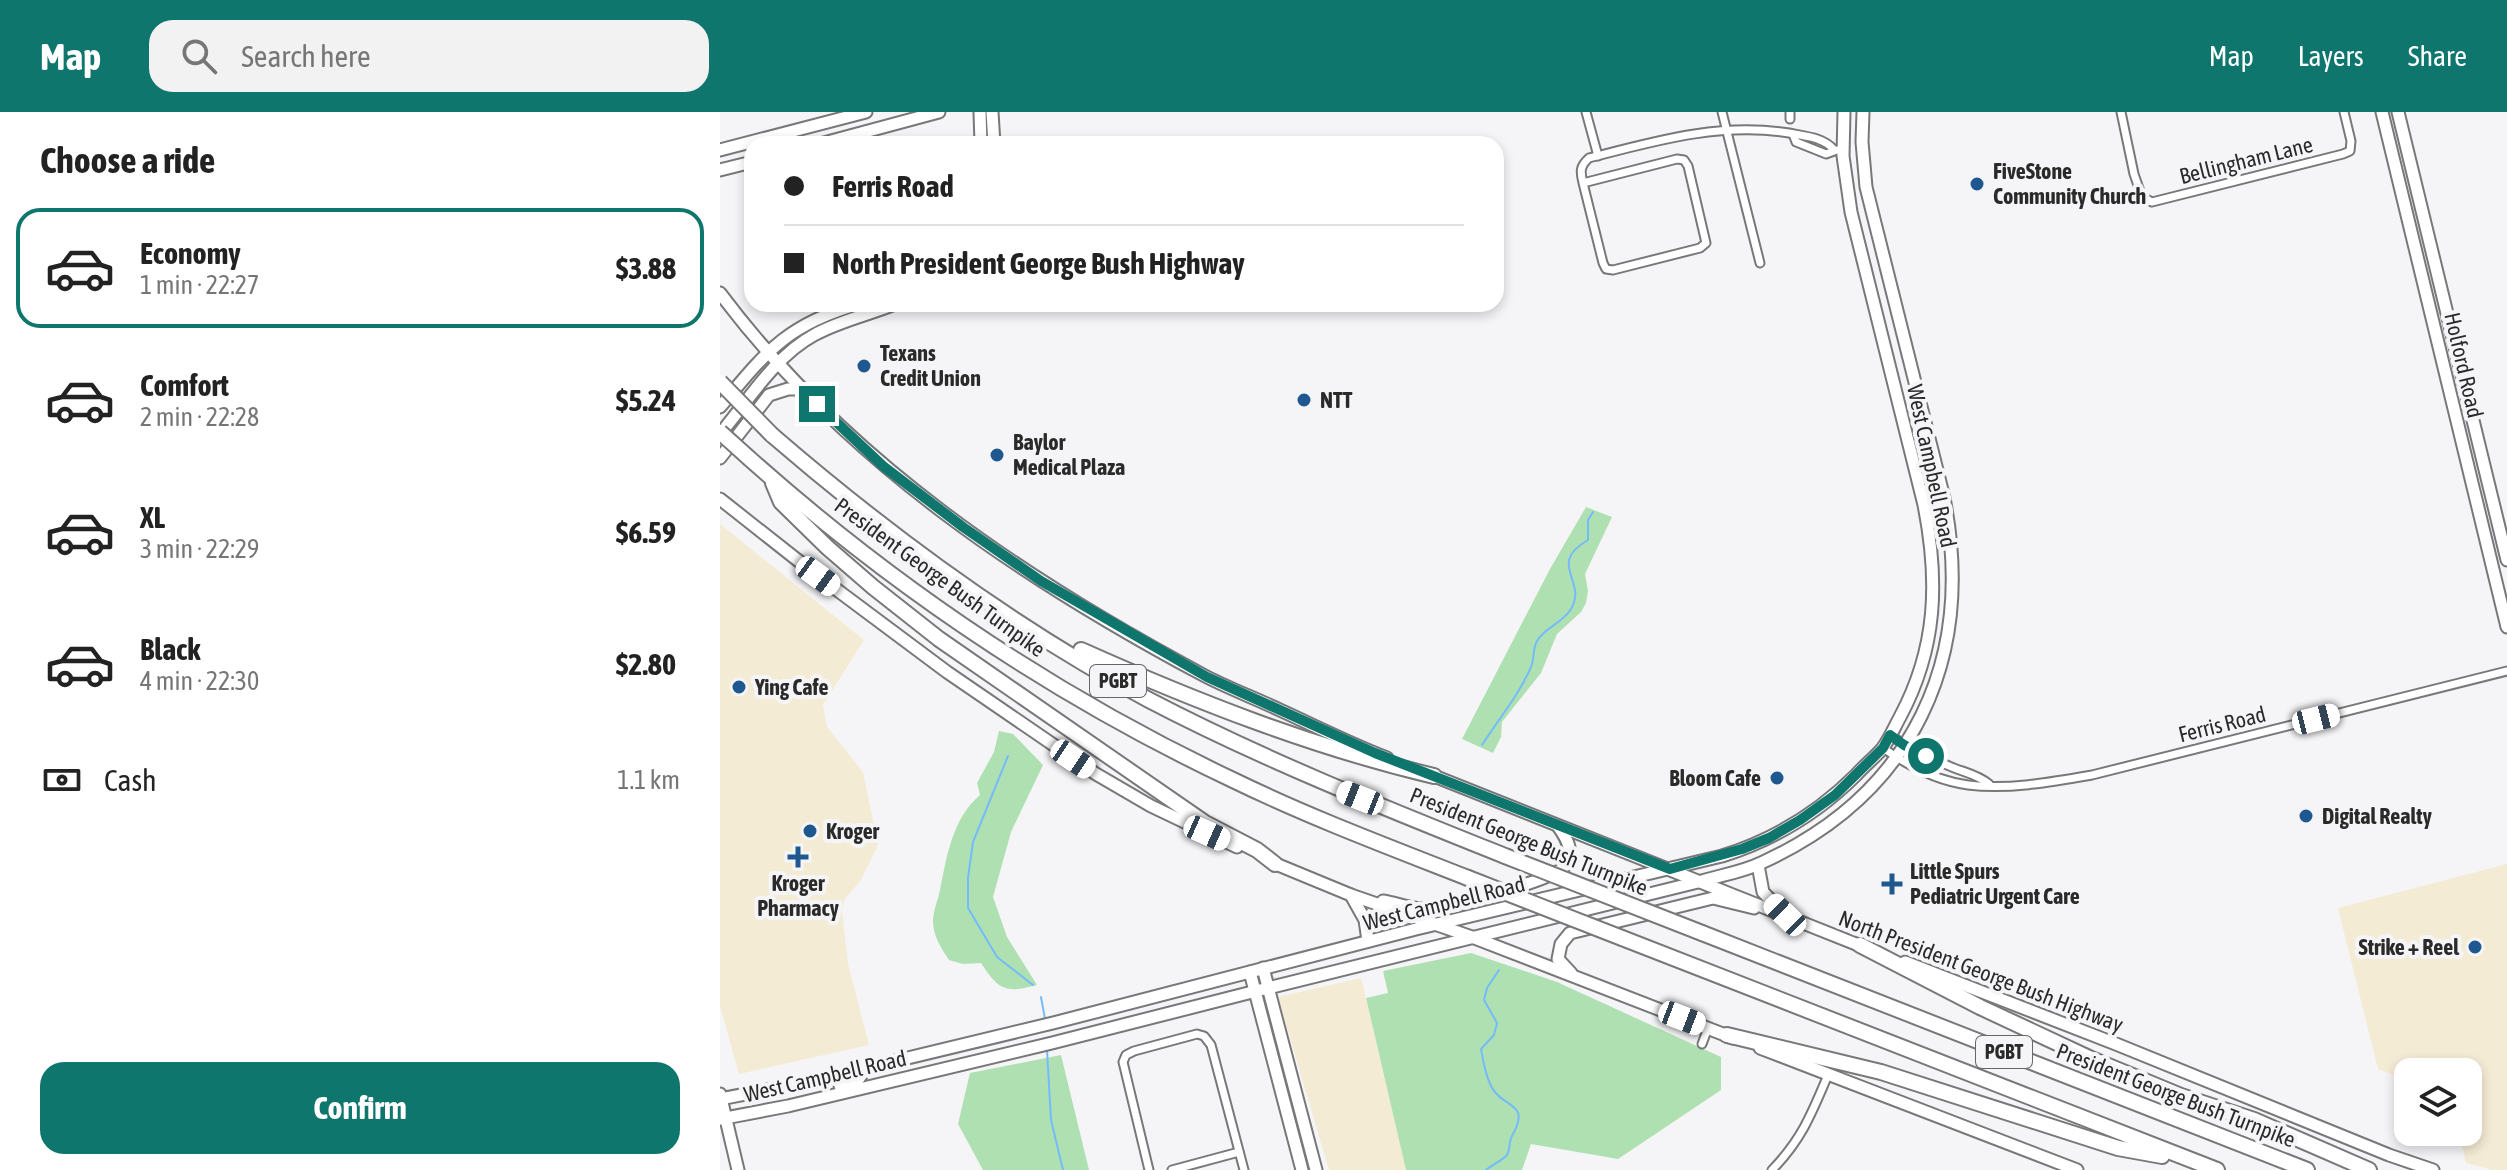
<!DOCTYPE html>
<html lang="en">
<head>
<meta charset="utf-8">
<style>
	:root { --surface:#fff; --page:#f2f2f2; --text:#222; --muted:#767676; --line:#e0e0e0; --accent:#0f766e }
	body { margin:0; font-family:"Asap Condensed",sans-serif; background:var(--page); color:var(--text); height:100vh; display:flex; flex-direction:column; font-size:30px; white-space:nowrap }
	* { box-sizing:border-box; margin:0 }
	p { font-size:26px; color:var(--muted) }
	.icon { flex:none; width:44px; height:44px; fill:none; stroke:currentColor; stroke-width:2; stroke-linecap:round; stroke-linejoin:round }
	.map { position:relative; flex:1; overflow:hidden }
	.drawer { display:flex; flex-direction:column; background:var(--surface); width:720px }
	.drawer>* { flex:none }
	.top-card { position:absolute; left:24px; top:24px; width:760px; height:176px; border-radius:24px; box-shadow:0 4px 12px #0003; display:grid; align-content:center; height:176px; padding:0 40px; background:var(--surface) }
	.fabs { position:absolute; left:1674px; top:946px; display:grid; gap:16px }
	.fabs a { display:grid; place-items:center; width:88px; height:88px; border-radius:16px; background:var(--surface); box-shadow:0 4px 12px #0003; font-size:40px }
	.end { position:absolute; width:36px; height:36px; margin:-18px; border:10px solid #0f766e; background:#fff; box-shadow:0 0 0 4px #fff }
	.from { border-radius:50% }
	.car { position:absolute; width:24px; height:48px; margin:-24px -12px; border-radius:10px; box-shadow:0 0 6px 2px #0007; background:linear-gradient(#fff 24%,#345 0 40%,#fff 0 76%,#345 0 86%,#fff 0) }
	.top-card b { display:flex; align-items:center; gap:28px; height:76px; font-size:30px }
	.top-card b+b { border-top:2px solid var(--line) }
	.top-card i { width:20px; height:20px; background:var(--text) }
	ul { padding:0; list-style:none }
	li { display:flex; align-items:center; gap:24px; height:120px; margin:0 16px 12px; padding:0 24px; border:4px solid transparent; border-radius:24px }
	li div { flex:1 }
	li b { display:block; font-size:30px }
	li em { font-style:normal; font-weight:700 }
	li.current { border-color:var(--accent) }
	li>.icon { width:72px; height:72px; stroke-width:1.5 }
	h2 { padding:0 40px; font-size:36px; line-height:96px }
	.pay { display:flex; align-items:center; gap:20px; height:88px; padding:0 40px; font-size:30px }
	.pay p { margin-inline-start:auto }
	.button { display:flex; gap:16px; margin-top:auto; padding:16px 40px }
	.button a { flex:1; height:92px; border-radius:24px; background:var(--accent); color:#fff; font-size:32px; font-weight:700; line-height:92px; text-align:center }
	header { display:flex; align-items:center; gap:48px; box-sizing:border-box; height:112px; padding:0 40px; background:var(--accent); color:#fff }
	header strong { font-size:38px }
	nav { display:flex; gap:44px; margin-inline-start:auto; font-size:28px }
	.search { width:560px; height:72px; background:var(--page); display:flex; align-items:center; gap:20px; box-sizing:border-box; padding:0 28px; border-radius:24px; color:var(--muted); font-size:30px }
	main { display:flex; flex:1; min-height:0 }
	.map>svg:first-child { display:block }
</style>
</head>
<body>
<header>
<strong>Map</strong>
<div class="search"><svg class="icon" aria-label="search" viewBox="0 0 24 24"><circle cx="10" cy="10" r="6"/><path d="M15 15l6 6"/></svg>Search here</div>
<nav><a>Map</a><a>Layers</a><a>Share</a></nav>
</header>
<main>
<section class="drawer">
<h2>Choose a ride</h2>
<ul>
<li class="current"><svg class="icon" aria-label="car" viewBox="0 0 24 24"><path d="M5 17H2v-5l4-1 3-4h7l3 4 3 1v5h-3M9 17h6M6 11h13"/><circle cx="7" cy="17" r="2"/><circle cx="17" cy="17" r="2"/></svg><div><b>Economy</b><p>1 min · 22:27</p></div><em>$3.88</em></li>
<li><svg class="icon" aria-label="car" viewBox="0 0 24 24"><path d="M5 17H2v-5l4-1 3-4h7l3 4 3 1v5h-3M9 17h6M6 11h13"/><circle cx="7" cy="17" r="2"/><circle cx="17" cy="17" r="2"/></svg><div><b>Comfort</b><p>2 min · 22:28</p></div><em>$5.24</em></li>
<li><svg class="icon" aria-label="car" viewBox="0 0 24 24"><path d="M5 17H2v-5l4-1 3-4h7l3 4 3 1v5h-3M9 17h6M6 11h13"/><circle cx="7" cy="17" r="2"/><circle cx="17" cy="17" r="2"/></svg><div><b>XL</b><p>3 min · 22:29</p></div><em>$6.59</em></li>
<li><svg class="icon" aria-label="car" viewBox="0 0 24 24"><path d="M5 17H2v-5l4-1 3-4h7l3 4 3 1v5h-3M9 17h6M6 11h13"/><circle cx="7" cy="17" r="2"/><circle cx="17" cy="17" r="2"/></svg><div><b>Black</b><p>4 min · 22:30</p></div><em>$2.80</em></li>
</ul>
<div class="pay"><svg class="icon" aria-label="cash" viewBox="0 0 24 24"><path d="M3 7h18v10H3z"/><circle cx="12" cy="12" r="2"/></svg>Cash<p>1.1 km</p></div>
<div class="button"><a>Confirm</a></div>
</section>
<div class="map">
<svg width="1787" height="1058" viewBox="0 0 1787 1058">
	<rect width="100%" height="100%" fill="#f5f5f7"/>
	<g fill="#f4ebd5">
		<polygon points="0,412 144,528 103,593 107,615 143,660 158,733 141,768 125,787 122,798 128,852 149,933 19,962 0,894"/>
		<polygon points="1787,752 1787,1058 1773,1058 1746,1051 1739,1020 1748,1020 1748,960 1688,960 1688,969 1658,957 1618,796"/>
		<polygon points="641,866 686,1058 609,1058 558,885"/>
	</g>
	<g fill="#afe0b1">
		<polygon points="866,395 892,405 865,462 868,479 866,491 861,500 837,522 821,561 782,610 781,625 773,641 742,627 830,457"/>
		<path d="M279,619L293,622L323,653L291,720L273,785L287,825L317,873C285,882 278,877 261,851L243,852L229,848C221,836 213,824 213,809C213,799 218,788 220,778C227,744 232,707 260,683L257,671L274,640Z"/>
		<polygon points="751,841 837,870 1001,945 1001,978 898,1047 811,1032 802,1058 686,1058 646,886 668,881 663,859"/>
		<polygon points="341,943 369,1058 263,1058 238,1012 250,961"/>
	</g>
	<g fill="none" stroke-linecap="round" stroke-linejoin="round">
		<g stroke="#75bbfc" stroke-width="2">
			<path d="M762,633C778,608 799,583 811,555C814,548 813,538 816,531C822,517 843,511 851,497C868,469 826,452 868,428V408L873,400"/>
			<polyline points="288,644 253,730 248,766 248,796 277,845 313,873"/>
			<polyline points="321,885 325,907"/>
			<polyline points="327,938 331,1008 343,1058"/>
			<path d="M766,1058C771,1053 782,1049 787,1043C790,1038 789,1029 792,1024C812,989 782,997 771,974C766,964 763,949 761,937L774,923L777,911L764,888L767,876L779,858"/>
		</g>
		<g stroke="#78787a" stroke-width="11">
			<g id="street">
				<polyline points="866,0 878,44"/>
				<polyline points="1002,0 1040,151"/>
				<polyline points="1401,0 1414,62 1422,85 1432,90 1623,42 1630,39 1631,29 1624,0"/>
				<polyline points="1070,7 1070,0"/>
				<polyline points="1073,22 1076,30 1106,42 1117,38"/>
				<path d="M863,71L957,47L964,48L968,54L986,131L980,136L893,158L886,157L883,151L863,71C860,59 860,54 869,46C935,29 1000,10 1069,21C1083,24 1104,25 1114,38"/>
				<path d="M1170,623C1189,637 1212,647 1234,656C1247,661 1258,663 1269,672"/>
				<path d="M1163,636C1187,653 1218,669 1248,673C1288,678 1332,670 1372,663L1787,559"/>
				<polyline points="982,932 988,916"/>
				<polyline points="429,1058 403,950 406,943 414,939 477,922 484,924 491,933 524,1058"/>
				<polyline points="452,1058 519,1040"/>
				<path d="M1052,1058C1082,1027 1092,1001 1108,963"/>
			</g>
		</g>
		<g stroke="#78787a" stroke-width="15">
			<g id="secondary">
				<polyline points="260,0 261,32"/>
				<polyline points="272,0 274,32"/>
				<polyline points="1662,0 1787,515"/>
				<polyline points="1678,0 1787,448"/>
				<polyline points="100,32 219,0"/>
				<polyline points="0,38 146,0"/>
				<polyline points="0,58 32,50"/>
				<path d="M0,181C125,348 303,467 485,564C510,577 537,587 562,599C597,615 631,632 667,646"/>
				<path d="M0,295C46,240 67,212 139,192"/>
				<path d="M0,322C28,289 55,244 94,223C119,209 148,203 175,192"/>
				<polyline points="0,346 49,283 68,277 82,277"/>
				<polyline points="0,387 85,454 227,560 376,662 431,694 517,735"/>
				<polyline points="709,662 1146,836"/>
				<polyline points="551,750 631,783 752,825 1013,926"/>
				<polyline points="1038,753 1043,780 1059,797"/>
				<polyline points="631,783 645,808 648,829"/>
				<path d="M663,789C677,791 693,798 706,797C729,794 835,769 846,753C855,740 846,725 838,714"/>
				<polyline points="1185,850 1396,932 1669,1043 1713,1058"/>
				<polyline points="543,856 596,1058"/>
				<polyline points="530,860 582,1058"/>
				<polyline points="851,861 838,847 841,832 850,821 993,786 1034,796"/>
				<polyline points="1040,936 1357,1058"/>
				<polyline points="120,974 137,969 147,955"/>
				<polyline points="0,982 18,1058"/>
				<path d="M0,987L88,970L333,911L696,817L1002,744C1053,728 1098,701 1136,663C1144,654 1154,646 1162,637C1169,628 1174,616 1180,605C1217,536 1219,469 1204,393L1131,100L1123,44L1124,0"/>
				<path d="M0,1007L68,994L332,931L548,876L982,769C1001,763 1023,760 1041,751C1193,682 1256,548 1224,386L1146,75L1142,30L1143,0"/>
			</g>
		</g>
		<g stroke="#78787a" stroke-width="18">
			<g id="highway">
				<path d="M52,323C168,423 294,516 429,588C544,648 665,696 785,744"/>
				<path d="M30,347C175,476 337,585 513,668C589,705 669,735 748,766"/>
				<polyline points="53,371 61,390 108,436 153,475 219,527 485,711 537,738 555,752"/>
				<path d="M361,538C475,589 592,635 714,664"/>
				<polyline points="982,821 1587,1058"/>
				<polyline points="902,826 1497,1058"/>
				<polyline points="1140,833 1260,895 1369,946 1461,984 1534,1008 1649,1058"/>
				<polyline points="1007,923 1161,960 1398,1036 1442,1044"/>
			</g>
		</g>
		<use href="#street" stroke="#fff" stroke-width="7"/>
		<use href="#secondary" stroke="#fff" stroke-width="11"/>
		<use href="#highway" stroke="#fff" stroke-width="14"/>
		<g stroke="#78787a" stroke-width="18" stroke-linecap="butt">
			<g id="highway-bridge">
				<polyline points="0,270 52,323"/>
				<polyline points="0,320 30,347"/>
				<polyline points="785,744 982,821"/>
				<polyline points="748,766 902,826"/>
			</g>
		</g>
		<use href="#highway-bridge" stroke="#fff" stroke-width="14"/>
	</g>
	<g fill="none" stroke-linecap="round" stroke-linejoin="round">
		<polyline stroke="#0f766e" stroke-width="10" points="97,292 163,354 243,415 321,469 487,565 655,641 950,757 1022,737 1049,726 1080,708 1115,683 1163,636 1170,623 1184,633 1206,644"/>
	</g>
	<g fill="#1e588f" stroke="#f5f5f7" stroke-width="3">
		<circle cx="1257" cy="72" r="8"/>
		<circle cx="144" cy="254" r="8"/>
		<circle cx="584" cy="288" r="8"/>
		<circle cx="277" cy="343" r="8"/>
		<circle cx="19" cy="575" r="8"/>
		<circle cx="1057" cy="666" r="8"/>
		<circle cx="1586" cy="704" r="8"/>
		<circle cx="90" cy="719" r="8"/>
		<path d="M74 733h8v8h8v8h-8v8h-8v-8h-8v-8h8z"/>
		<path d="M1168 760h8v8h8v8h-8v8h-8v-8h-8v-8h8z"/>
		<circle cx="1755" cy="835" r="8"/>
	</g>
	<g text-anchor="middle" stroke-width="8" stroke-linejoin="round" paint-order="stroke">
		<g fill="#f5f5f7" stroke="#676768" stroke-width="2">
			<rect x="370" y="553" width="56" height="32" rx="6"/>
			<rect x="1256" y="924" width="56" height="32" rx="6"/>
		</g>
		<g font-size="20" font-weight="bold" fill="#2a2a2a">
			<text x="398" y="576">PGBT</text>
			<text x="1284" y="947">PGBT</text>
		</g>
		<g font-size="22" fill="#2a2a2a" stroke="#f5f5f7">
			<text transform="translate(1526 48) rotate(-14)" y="8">Bellingham Lane</text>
			<text transform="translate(1744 253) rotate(77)" y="8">Holford Road</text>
			<text transform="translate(1212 354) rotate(78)" y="8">West Campbell Road</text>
			<text transform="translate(220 465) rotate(36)" y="8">President George Bush Turnpike</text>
			<text transform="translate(1502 612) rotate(-14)" y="8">Ferris Road</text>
			<text transform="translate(809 729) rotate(22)" y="8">President George Bush Turnpike</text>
			<text transform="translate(724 791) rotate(-14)" y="8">West Campbell Road</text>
			<text transform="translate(1261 859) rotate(21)" y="8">North President George Bush Highway</text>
			<text transform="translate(105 964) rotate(-13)" y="8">West Campbell Road</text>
			<text transform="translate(1456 983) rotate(21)" y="8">President George Bush Turnpike</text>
		</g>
		<g font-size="22" font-weight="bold" fill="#2a2a2a" stroke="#f5f5f7" text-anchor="start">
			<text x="1273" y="67">FiveStone<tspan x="1273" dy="25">Community Church</tspan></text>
			<text x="160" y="249">Texans<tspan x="160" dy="25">Credit Union</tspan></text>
			<text x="600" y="296">NTT</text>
			<text x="293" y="338">Baylor<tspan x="293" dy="25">Medical Plaza</tspan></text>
			<text x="35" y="583">Ying Cafe</text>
			<text x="1041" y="674" text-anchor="end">Bloom Cafe</text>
			<text x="1602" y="712">Digital Realty</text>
			<text x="106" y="727">Kroger</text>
			<text x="1190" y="767">Little Spurs<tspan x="1190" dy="25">Pediatric Urgent Care</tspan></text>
			<text x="78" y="779" text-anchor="middle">Kroger<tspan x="78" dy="25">Pharmacy</tspan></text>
			<text x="1739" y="843" text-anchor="end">Strike + Reel</text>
		</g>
	</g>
</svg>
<div class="fabs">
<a><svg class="icon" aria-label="layers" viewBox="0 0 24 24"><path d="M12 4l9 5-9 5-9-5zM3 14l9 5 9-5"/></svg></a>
</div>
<i class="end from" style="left:1206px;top:644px"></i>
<i class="end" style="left:97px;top:292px"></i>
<i class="car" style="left:98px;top:464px;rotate:126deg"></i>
<i class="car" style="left:1596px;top:607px;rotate:76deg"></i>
<i class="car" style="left:353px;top:647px;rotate:124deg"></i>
<i class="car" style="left:640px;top:686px;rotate:292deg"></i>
<i class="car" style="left:487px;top:721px;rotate:114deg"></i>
<i class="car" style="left:1065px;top:803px;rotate:314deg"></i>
<i class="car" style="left:962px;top:906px;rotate:111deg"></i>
<div class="top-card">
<b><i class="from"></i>Ferris Road</b>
<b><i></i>North President George Bush Highway</b>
</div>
</div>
</main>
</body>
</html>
